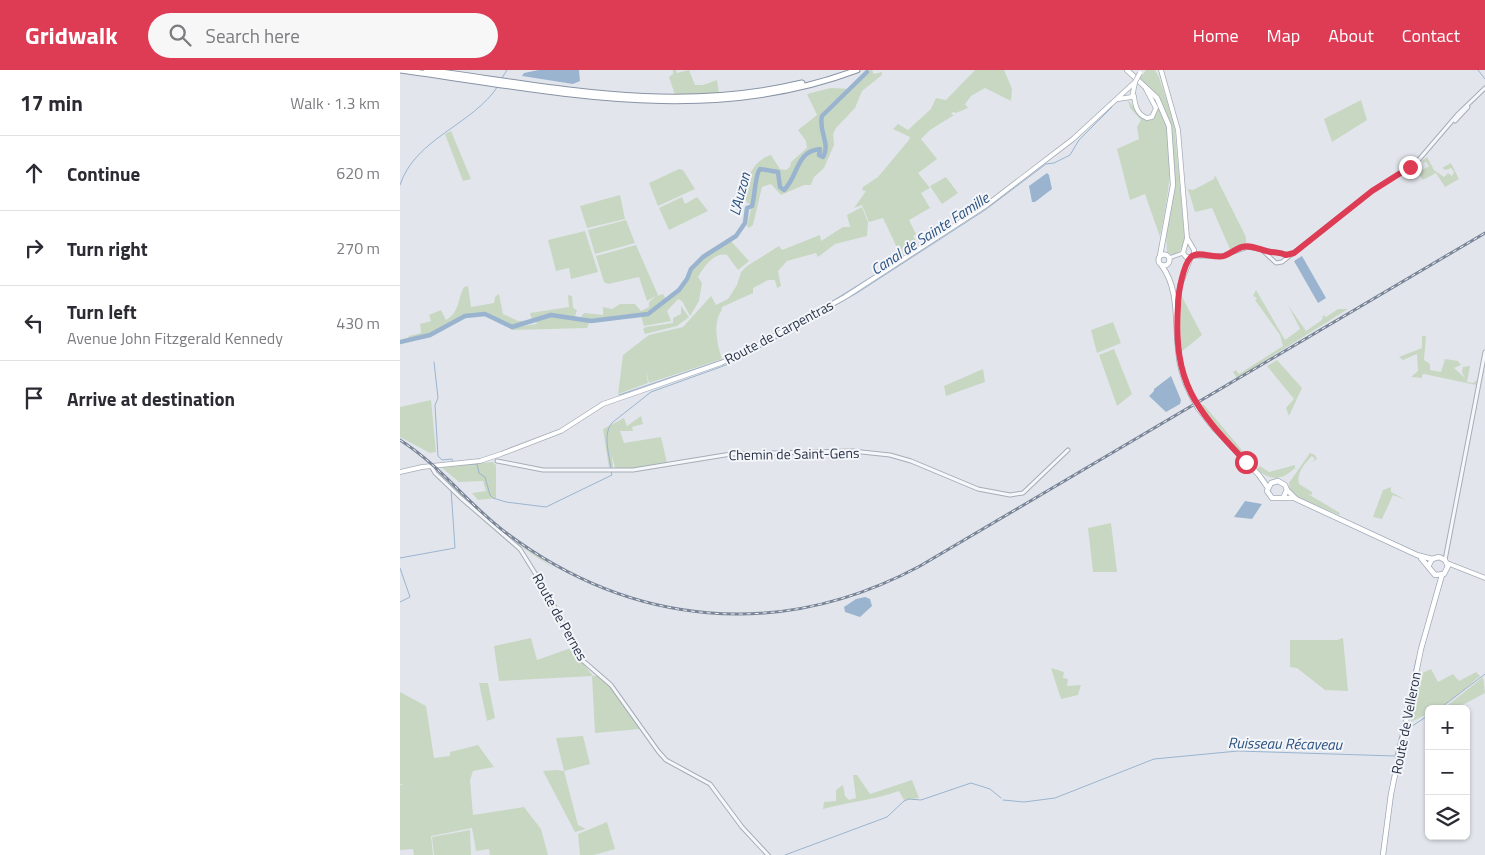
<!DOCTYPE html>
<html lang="en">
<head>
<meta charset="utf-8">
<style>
	:root { --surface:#fff; --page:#f7f7f7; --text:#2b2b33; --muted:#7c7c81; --line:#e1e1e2; --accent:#de3b55 }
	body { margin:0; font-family:"Titillium Web",sans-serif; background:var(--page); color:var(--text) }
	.controls { position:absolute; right:15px; bottom:15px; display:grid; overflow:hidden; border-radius:8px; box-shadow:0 1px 4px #0004 }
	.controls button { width:45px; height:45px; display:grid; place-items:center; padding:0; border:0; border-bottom:1px solid var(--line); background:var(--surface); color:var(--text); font:25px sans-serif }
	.stop { position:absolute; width:15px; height:15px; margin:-11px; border:4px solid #de3b55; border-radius:50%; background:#fff }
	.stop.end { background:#de3b55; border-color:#fff; box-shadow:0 1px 5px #0008 }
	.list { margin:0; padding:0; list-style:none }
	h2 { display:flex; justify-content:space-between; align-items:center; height:65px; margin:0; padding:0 20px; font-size:21px }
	h2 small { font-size:16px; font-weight:400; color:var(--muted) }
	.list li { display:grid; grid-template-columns:32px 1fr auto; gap:15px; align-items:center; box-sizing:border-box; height:75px; padding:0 20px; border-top:1px solid var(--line) }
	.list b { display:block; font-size:19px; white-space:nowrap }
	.list p { margin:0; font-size:16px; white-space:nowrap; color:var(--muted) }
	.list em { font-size:16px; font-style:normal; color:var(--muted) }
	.icon { flex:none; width:28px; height:28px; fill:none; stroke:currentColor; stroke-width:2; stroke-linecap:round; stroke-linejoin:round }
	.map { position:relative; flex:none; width:1085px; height:785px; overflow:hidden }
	header { display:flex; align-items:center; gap:30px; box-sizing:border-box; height:70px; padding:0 25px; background:var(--accent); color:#fff }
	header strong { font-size:24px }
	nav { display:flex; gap:28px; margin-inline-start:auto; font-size:18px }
	.search { width:350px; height:45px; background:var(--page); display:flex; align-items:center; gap:12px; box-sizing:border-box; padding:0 18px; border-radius:28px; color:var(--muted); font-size:19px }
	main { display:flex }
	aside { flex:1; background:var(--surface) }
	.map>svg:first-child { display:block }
	.green { fill:#c8d7c2 }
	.water { fill:#9ab4d0 }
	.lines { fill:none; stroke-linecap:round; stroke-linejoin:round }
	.stream { stroke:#9ab4d0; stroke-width:1 }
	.river { stroke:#9ab4d0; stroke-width:4.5 }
	.tertiary-casing { stroke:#a6adb7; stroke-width:5 }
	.secondary-casing { stroke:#a6adb7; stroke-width:5.5 }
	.primary-casing { stroke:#a0aab9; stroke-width:6 }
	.trunk-casing { stroke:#8893a5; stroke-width:7 }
	.tertiary { stroke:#f6f7fa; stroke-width:3 }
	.secondary { stroke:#fff; stroke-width:4 }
	.primary { stroke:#fff; stroke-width:4.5 }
	.trunk { stroke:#fff; stroke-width:5 }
	.rail-casing { stroke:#7a8598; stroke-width:3 }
	.rail { stroke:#f3f5f9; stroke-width:1; stroke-dasharray:4; stroke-linecap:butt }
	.secondary-bridge-casing { stroke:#a6adb7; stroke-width:5.5; stroke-linecap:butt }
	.primary-bridge-casing { stroke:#a0aab9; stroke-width:6; stroke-linecap:butt }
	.secondary-bridge { stroke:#fff; stroke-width:4 }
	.primary-bridge { stroke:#fff; stroke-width:4.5 }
	.route { stroke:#de3b55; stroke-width:6 }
	.labels { text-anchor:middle; stroke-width:4; stroke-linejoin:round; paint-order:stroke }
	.street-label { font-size:14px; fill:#283347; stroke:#f3f5f9 }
	.water-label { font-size:15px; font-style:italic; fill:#2d5380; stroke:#f3f5f9 }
</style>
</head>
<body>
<header>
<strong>Gridwalk</strong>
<div class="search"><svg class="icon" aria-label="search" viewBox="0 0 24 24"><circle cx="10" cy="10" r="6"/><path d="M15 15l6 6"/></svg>Search here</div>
<nav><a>Home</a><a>Map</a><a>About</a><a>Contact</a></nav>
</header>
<main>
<aside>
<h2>17 min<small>Walk · 1.3 km</small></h2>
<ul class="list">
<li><svg class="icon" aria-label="ahead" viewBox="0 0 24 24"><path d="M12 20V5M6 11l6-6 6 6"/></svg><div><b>Continue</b></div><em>620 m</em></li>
<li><svg class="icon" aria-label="right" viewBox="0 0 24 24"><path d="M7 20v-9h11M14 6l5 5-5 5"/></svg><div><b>Turn right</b></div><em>270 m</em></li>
<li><svg class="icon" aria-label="left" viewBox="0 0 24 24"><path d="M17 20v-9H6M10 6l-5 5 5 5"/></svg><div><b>Turn left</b><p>Avenue John Fitzgerald Kennedy</p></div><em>430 m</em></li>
<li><svg class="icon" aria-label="arrive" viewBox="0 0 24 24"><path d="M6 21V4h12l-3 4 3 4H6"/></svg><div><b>Arrive at destination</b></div></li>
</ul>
</aside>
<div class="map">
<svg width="1085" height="785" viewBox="0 0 1085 785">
	<rect width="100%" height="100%" fill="#e2e6ec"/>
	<g class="green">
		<path d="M273,0H276L277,3L289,0L295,15H303L317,10L319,23L275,25L269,7L273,4Z"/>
		<path d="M469,0H472L474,4L482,2V5L462,21L455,38L436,58L433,64L434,75L424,98L414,107L411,115H404L381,125L371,114L362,117L353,155L349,158L347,156L352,134L347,133L344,124L348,120C346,105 356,89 371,85L380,99L386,100L390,97L391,92L407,78L406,71L398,60L417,45L407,24L431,18L452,19Z"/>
		<path d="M575,0H604L612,19L611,31L585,18L571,26L565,34L568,38L556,43L553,42L551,44L554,45L530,60L521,69L537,89L518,103L530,118L521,123L530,138L509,150L516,164L513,166L519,175L502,188L483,148L469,152L462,135L454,138L466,121L462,120L463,117L478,107L509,70L510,67L493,59L498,54L508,60L531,39L536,28L546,30Z"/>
		<path d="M746,0H755L759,7L774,53L785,172L779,182L773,185L767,182L766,162L775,113L772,61L762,32L740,8Z"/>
		<path d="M754,29C781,62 768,129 760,167L745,124L730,130L717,79L739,69L737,57L741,50L730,38L728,30L744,49H752L757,42Z"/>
		<path d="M961,30L967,50L932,72L924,49Z"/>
		<path d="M51,61L71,109L63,111L45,64Z"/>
		<path d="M1027,87L1034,100L1044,107L1048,103L1052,106L1054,102L1051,98L1046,100L1042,98L1051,93L1059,109L1045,117L1036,103L1023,110L1016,100L1013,102L1012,100L1021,97L1023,100L1029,96L1026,92L1023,93L1022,91Z"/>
		<path d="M279,99L283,100L295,119L258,136L249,113Z"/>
		<path d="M815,105L846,167V174L830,179L812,138L795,142L788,119L793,120L814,109Z"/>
		<path d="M546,107L558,123L542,134L530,116Z"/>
		<path d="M220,125L225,149L187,158L180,136Z"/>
		<path d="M282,127L285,134L297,127L308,141L269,160L259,138Z"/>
		<path d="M462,137L468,152L467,166L435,174L418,187L416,183L387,191L378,201L381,216L377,218L375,210H368L353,218V223L322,237C322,242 319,243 318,248C314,260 318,277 322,289L249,313L246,300L248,313L218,324L223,285L249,265L283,257L311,226L316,235L328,229L337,215L341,202L347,196L379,176L382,180L420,165L421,171L443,157H450L447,145Z"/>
		<path d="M226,150L235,173L195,184L188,160Z"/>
		<path d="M185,161L198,202L171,209L169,198L156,201L148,170Z"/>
		<path d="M331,171L349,191L338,200L327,185C314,182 304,197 298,207L302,213L299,231L290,246L282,231L278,229L267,241L271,251L244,256L241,246L197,249L190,251L187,258L112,260L109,258L137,254L135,250L122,255L111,257L84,243L65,245L30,264L7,270L9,266L21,263L20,254L31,251L29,245L41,240L46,250C60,242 57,230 64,217L68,216L71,237L94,233L95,227L99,224L103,244L118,251L132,250L130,243L169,237L168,225L172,226L173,238L177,240L175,246L180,248L184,243L203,245V237L212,239L220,234H235L241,241L249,237V232L256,226L247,231L239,207L208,214L204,212L196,186L236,175L258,225L257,226L263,224L267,231L280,221L288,210L292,200L304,188Z"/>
		<path d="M856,220L885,270L900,259L888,235L906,261L922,250L923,245L926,247L938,239H948L837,308L833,302L836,300L839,304L883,276L880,265L855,230L857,228L853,226Z"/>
		<path d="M780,223L802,265L781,282Z"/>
		<path d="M281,236L289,247L277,256L245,264L243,259L246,257L273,253V248L281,244Z"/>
		<path d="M713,252L721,273L697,283L691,260Z"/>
		<path d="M1022,266H1026L1024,290L1030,294V300L1041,302L1045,289L1058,291L1061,295L1054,298L1065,308L1062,302L1063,297L1070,296L1067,312L1073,313L1077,310L1076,315L1024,304L1022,305V308L1011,307L1018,301L1017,284L1003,290L999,287L1022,278Z"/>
		<path d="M714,279L732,324L717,336L699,285Z"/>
		<path d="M877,290L902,318L889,346L886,338L894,329L867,296Z"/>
		<path d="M583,299L585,312L546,326L544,316Z"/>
		<path d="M31,330L36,382L30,383L0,367V337Z"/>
		<path d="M799,334L804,335L857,398L813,353Z"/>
		<path d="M241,346L243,354L232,357L233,361H220L224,373L261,367L267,393L233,398H215L212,385L213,397L209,398L203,359L224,348L227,356Z"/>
		<path d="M910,383L915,385L917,389L910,393L915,389L912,386C905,393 896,403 899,414L912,422V425L908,424L940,443L939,445L898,427L890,421L889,413Z"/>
		<path d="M93,392L96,395V428L78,430L72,423L86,421L83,411L59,412L41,397Z"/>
		<path d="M895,395V398C881,411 871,411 857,399L860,396L869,402Z"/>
		<path d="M36,398L96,455L155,499C111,472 79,442 41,407Z"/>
		<path d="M991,417V422L1006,430L993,425L982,449L973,447L983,420Z"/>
		<path d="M711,453L717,502H693L688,458Z"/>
		<path d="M131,568L137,590L171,578L193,606H198L211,617L240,659L195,663L192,606L99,611L94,576Z"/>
		<path d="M943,568L948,621L925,620L897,598L890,597V570H937Z"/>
		<path d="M651,598L664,602L663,608L668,609L667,616L681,615L678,625L661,629Z"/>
		<path d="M1031,599L1038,612L1053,604L1059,611L1076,602L1080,606C1066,617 1047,639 1029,639V643L1011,652L1020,604Z"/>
		<path d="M1083,607L1085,623L1055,639H1043Z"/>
		<path d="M79,613H88L95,648L87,651Z"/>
		<path d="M0,622L26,636L34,688L50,686V682L78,675L94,697L73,701L70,710L73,745L124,737L141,759L148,785H90L89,779L76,781L72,758L31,766L33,785H14L13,779L0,780V715L4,714H0Z"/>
		<path d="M183,666L190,694L164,701L156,668Z"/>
		<path d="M156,700L164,701L178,755L186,759L175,762L143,701Z"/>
		<path d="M453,705H457L470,724L512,710L519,728L504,730L499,721C474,730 449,732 423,739L424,732L436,731V720L443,715L445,726L449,730L456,728Z"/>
		<path d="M207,752L215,779L194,785H180L178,764Z"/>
		<path d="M70,760L71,785H34L32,767Z"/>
	</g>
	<g class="water">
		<path d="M139,0H179L180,11L173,14L122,6L124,3Z"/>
		<path d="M647,103L649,105L652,119L635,132H632L629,116Z"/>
		<path d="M902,186L926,228L918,233L894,191Z"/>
		<path d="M771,306L781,330L780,334L766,342L749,326L754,321V319Z"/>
		<path d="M845,431L862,434L852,449L834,447Z"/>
		<path d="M465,527L470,529L472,536L460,547L445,542L444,537L456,529Z"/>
	</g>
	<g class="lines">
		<g class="stream">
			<path d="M1078,0L1085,9"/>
			<path d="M102,8L107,0"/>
			<path d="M0,115C15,68 73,55 98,16"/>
			<path d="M431,232L481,201"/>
			<path d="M385,258L401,249"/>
			<path d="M342,288L457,223L585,140L646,94L654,93L670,85L679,70L712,37"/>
			<path d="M34,292L38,328L35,335L38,386L42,390L52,389L53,391"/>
			<path d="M219,325L322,290"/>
			<path d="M55,395L77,394L79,403L85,407L90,425L93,428L106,432L146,437L212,405L211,402"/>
			<path d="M211,398C209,384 202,362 213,352L251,322L340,290"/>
			<path d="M0,488L55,478L51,419"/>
			<path d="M0,498L10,527L0,532"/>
			<path d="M1012,610L1016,590"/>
			<path d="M1012,635L1016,616"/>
			<path d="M1039,639L1085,604"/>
			<path d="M1006,660L1029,645"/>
			<path d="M603,730L624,732L655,728L754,689L838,681L995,686L1001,662"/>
			<path d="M385,785L487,747L504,731L509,729L521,730L571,713L590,719L601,728"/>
		</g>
		<path class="river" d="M0,272L30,265L65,246L85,244L112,257L151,245L191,251L248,244L279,220L287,209L291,199L303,187L336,166L345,153L347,138L352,136C355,126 355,104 360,99L378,102L380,117L384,120C398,107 396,81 420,79L419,85L423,87C431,74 418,61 422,46L467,2"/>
		<g class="tertiary-casing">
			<g id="tertiary">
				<path d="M1055,51L1068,37"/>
				<path d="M1016,93L1058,44L1085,18"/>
				<path d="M861,179L876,193L882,192L972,121L1017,93"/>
				<path d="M793,186H822L848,177L890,185"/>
				<path d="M769,188L783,183"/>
				<path d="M97,391L143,400H233L331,384L452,381L490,385L511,391L578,419L610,425L623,423L668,380"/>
				<path d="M31,396L35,403L61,428L120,479L148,524L181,589L211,615L258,681L266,690L310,714L342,757L368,785"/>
				<path d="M1045,490L1085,282"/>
			</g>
		</g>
		<g class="secondary-casing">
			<g id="secondary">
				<path d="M761,0L778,60L787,168L783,183L786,187H790L794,185V180L787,168"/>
				<path d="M734,26C735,35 737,45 747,48L752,47L756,38L746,19"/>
				<path d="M718,29L732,27L735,13"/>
				<path d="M777,241L780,215L791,187"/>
				<path d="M0,402L22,397L80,391L101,384L161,361L203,334L321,293L347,281L445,227L588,134L673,69L735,12"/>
				<path d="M1047,493L1085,508"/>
			</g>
		</g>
		<g class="primary-casing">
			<g id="primary">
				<path d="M727,0L757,28L769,56L773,115L760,186"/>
				<circle cx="764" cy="190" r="5.5"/>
				<path d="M762,196C779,219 775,251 778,279C779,294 783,309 790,323"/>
				<path d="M798,338L813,357L859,405L868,418"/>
				<path d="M887,420L896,429L1017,485L1032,489"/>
				<path d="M883,428L887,420L885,415L878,411L871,413L867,421L872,428H894"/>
				<path d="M1021,488L1035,505L1044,504L1048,496L1045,490L1039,487L1032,489L1029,495"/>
				<path d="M983,785L991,724L1021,579L1042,505"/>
			</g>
		</g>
		<g class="trunk-casing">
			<g id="trunk">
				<path d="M0,0C154,21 306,57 457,0"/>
				<path d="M26,0C155,17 272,44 402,13"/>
			</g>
		</g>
		<use href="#tertiary" class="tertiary"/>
		<use href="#secondary" class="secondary"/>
		<use href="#primary" class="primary"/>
		<use href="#trunk" class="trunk"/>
		<g class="rail-casing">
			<path id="rail" d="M0,370C42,397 67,433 105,462C231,557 380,571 520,496L1085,163"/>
		</g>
		<use href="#rail" class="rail"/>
		<g class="secondary-bridge-casing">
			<path id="secondary-bridge" d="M735,12L740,3"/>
		</g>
		<g class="primary-bridge-casing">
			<path id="primary-bridge" d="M790,323L798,338"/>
		</g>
		<use href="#secondary-bridge" class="secondary-bridge"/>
		<use href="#primary-bridge" class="primary-bridge"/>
	</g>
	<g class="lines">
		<path class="route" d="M846,392C795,338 773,314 778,235C778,224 783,195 791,187C798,180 815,189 824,186C830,184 835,179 842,177C853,174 861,181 871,182C878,183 880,182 886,185L894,183L972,121L1010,97"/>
	</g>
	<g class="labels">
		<g class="street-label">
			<text transform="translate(379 262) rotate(-28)" y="5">Route de Carpentras</text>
			<text transform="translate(394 384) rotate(-1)" y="5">Chemin de Saint-Gens</text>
			<text transform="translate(160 547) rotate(61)" y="5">Route de Pernes</text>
			<text transform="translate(1006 653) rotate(-79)" y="5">Route de Velleron</text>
		</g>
		<g class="water-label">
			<text transform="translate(340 124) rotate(-75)" y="5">L'Auzon</text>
			<text transform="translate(530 164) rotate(-33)" y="5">Canal de Sainte Famille</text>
			<text transform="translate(885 674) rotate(1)" y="5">Ruisseau Récaveau</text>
		</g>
	</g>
</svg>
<div class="controls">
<button>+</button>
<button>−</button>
<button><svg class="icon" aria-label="layers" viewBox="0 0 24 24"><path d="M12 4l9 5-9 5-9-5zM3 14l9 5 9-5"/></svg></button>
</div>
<div class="stop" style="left:846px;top:392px"></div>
<div class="stop end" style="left:1010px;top:97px"></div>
</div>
</main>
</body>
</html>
